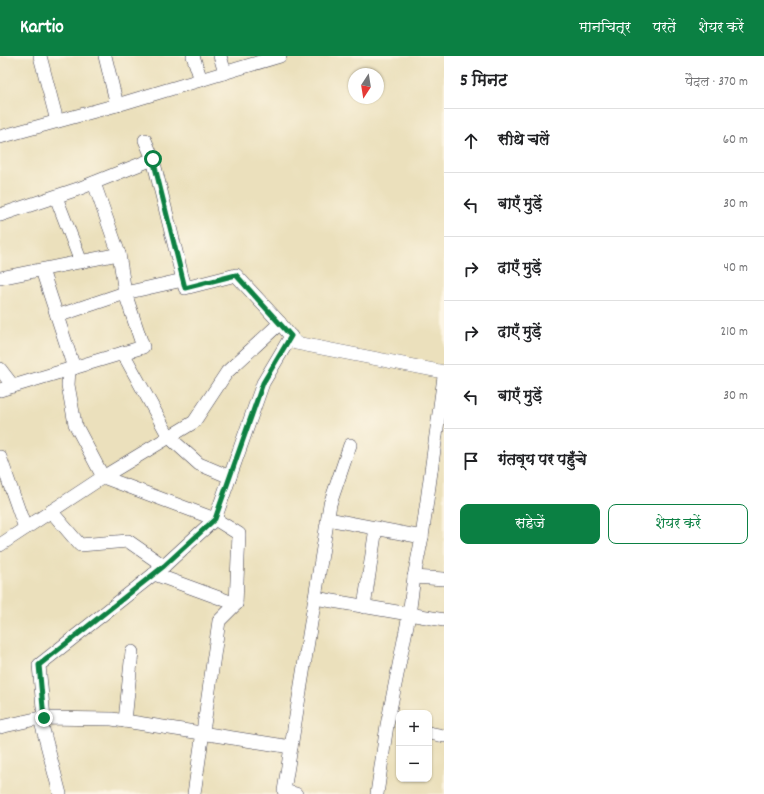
<!DOCTYPE html>
<html lang="hi">
<head>
<meta charset="utf-8">
<style>
	:root { --surface:#fff; --page:#f2f2f2; --text:#202124; --muted:#757577; --line:#e0e0e0; --accent:#0b8043 }
	body { margin:0; font-family:Dekko,"Playpen Sans Deva",sans-serif; background:var(--page); color:var(--text) }
	.controls { position:absolute; right:12px; bottom:12px; display:grid; overflow:hidden; border-radius:8px; box-shadow:0 1px 3px #0004 }
	.controls button { width:36px; height:36px; display:grid; place-items:center; padding:0; border:0; border-bottom:1px solid var(--line); background:var(--surface); color:var(--text); font:20px sans-serif }
	.compass { position:absolute; left:348px; top:12px; width:36px; height:36px; border-radius:50%; background:var(--surface); box-shadow:0 1px 3px #0004; rotate:192deg }
	.stop { position:absolute; width:12px; height:12px; margin:-9px; border:3px solid #0b8043; border-radius:50%; background:#fff }
	.stop.end { background:#0b8043; border-color:#fff; box-shadow:0 1px 4px #0008 }
	.list { margin:0; padding:0; list-style:none }
	h2 { display:flex; justify-content:space-between; align-items:center; height:52px; margin:0; padding:0 16px; font-size:17px }
	h2 small { font-size:13px; font-weight:400; color:var(--muted) }
	.list li { display:grid; grid-template-columns:26px 1fr auto; gap:12px; align-items:center; box-sizing:border-box; height:64px; padding:0 16px; border-top:1px solid var(--line) }
	.list b { display:block; font-size:15px; white-space:nowrap }
	.list em { font-size:13px; font-style:normal; color:var(--muted) }
	.actions { display:flex; gap:8px; padding:12px 16px }
	.actions a { flex:1; padding:9px 0; border:1px solid var(--accent); border-radius:8px; text-align:center; font-size:14px; color:var(--accent) }
	.actions .main { background:var(--accent); color:#fff }
	.icon { flex:none; width:22px; height:22px; fill:none; stroke:currentColor; stroke-width:2; stroke-linecap:round; stroke-linejoin:round }
	.map { position:relative; flex:none; width:444px; height:738px; overflow:hidden }
	header { display:flex; align-items:center; gap:24px; box-sizing:border-box; height:56px; padding:0 20px; background:var(--accent); color:#fff }
	header strong { font-size:19px }
	nav { display:flex; gap:22px; margin-inline-start:auto; font-size:14px }
	main { display:flex }
	aside { flex:1; background:var(--surface) }
	.map>svg:first-child { display:block }
	.lines { fill:none; stroke-linecap:round; stroke-linejoin:round }
	.minor-casing { stroke:#403e4e; stroke-width:14 }
	.minor { stroke:#fff; stroke-width:13 }
	.route { stroke:#0b8043; stroke-width:5 }
</style>
</head>
<body>
<header>
<strong>Kartio</strong>
<nav><a>मानचित्र</a><a>परतें</a><a>शेयर करें</a></nav>
</header>
<main>
<div class="map">
<svg width="444" height="738" viewBox="0 0 444 738">
	<rect width="100%" height="100%" fill="#fcf5e5"/>
	<filter id="ink" filterUnits="userSpaceOnUse"><feTurbulence type="fractalNoise" baseFrequency=".025" numOctaves="2"/><feDisplacementMap in="SourceGraphic" scale="8" xChannelSelector="R" yChannelSelector="G"/><feConvolveMatrix kernelMatrix="1 2 1 2 8 2 1 2 1" color-interpolation-filters="sRGB"/></filter>
	<filter id="wash" filterUnits="userSpaceOnUse"><feTurbulence type="fractalNoise" baseFrequency=".012" numOctaves="4" result="noise"/><feDisplacementMap in="SourceGraphic" scale="16" xChannelSelector="R" yChannelSelector="G"/><feGaussianBlur stdDeviation="0.9" result="paint"/><feColorMatrix in="noise" values="0 0 0 0 0 0 0 0 0 0 0 0 0 0 0 0 0 1.4 0 .05"/><feComposite in="paint" operator="in"/></filter>
	<g filter="url(#wash)">
		<rect width="100%" height="100%" fill="#ebe0bc"/>
	</g>
	<g filter="url(#ink)">
		<g class="lines">
			<g class="minor-casing">
				<g id="minor">
					<path d="M40,0L57,65"/>
					<path d="M105,0L117,49"/>
					<path d="M193,0L201,24"/>
					<path d="M220,0L225,17"/>
					<path d="M0,81L117,49L280,0"/>
					<path d="M145,84L153,103L185,232L236,219L280,267L296,287L444,316"/>
					<path d="M56,141L81,206"/>
					<path d="M0,159L78,133L153,103"/>
					<path d="M42,214L74,312"/>
					<path d="M0,222L119,198"/>
					<path d="M57,260L125,237L183,224"/>
					<path d="M123,297L169,381L199,408L230,421"/>
					<path d="M0,313L13,330"/>
					<path d="M69,313L68,329L75,368L103,421L194,366L227,316L280,267"/>
					<path d="M0,334L143,291L125,237L119,198L94,127"/>
					<path d="M0,401L25,472"/>
					<path d="M51,455L80,489L128,485L164,510"/>
					<path d="M328,463L422,481"/>
					<path d="M0,489L103,421L215,463L239,478L236,548L219,565L194,738"/>
					<path d="M154,518L236,548"/>
					<path d="M414,521L444,523"/>
					<path d="M315,542L444,564"/>
					<path d="M364,551L376,472"/>
					<path d="M40,662L60,738"/>
					<path d="M44,662L39,609L164,510L215,463L263,327L291,280"/>
					<path d="M125,665L132,596"/>
					<path d="M0,671L40,662L112,663L291,691"/>
					<path d="M429,677L444,680"/>
					<path d="M296,738L284,735L330,448L350,389"/>
					<path d="M377,738L387,669L409,559L414,521L422,481L444,321"/>
				</g>
			</g>
			<use href="#minor" class="minor"/>
		</g>
	</g>
	<g class="lines" filter="url(#ink)">
		<path class="route" d="M44,662L39,609L164,510L215,463L263,327L291,280L236,219L185,232L153,103"/>
	</g>
</svg>
<div class="controls">
<button>+</button>
<button>−</button>
</div>
<svg class="compass" viewBox="-18 -18 36 36"><path d="M0-13l5 13h-10z" fill="#e53935"/><path d="M0 13l5-13h-10z" fill="#757577"/></svg>
<div class="stop" style="left:153px;top:103px"></div>
<div class="stop end" style="left:44px;top:662px"></div>
</div>
<aside>
<h2>5 मिनट<small>पैदल · 370 m</small></h2>
<ul class="list">
<li><svg class="icon" aria-label="ahead" viewBox="0 0 24 24"><path d="M12 20V5M6 11l6-6 6 6"/></svg><div><b>सीधे चलें</b></div><em>60 m</em></li>
<li><svg class="icon" aria-label="left" viewBox="0 0 24 24"><path d="M17 20v-9H6M10 6l-5 5 5 5"/></svg><div><b>बाएँ मुड़ें</b></div><em>30 m</em></li>
<li><svg class="icon" aria-label="right" viewBox="0 0 24 24"><path d="M7 20v-9h11M14 6l5 5-5 5"/></svg><div><b>दाएँ मुड़ें</b></div><em>40 m</em></li>
<li><svg class="icon" aria-label="right" viewBox="0 0 24 24"><path d="M7 20v-9h11M14 6l5 5-5 5"/></svg><div><b>दाएँ मुड़ें</b></div><em>210 m</em></li>
<li><svg class="icon" aria-label="left" viewBox="0 0 24 24"><path d="M17 20v-9H6M10 6l-5 5 5 5"/></svg><div><b>बाएँ मुड़ें</b></div><em>30 m</em></li>
<li><svg class="icon" aria-label="arrive" viewBox="0 0 24 24"><path d="M6 21V4h12l-3 4 3 4H6"/></svg><div><b>गंतव्य पर पहुँचे</b></div></li>
</ul>
<div class="actions"><a class="main">सहेजें</a><a>शेयर करें</a></div>
</aside>
</main>
</body>
</html>
